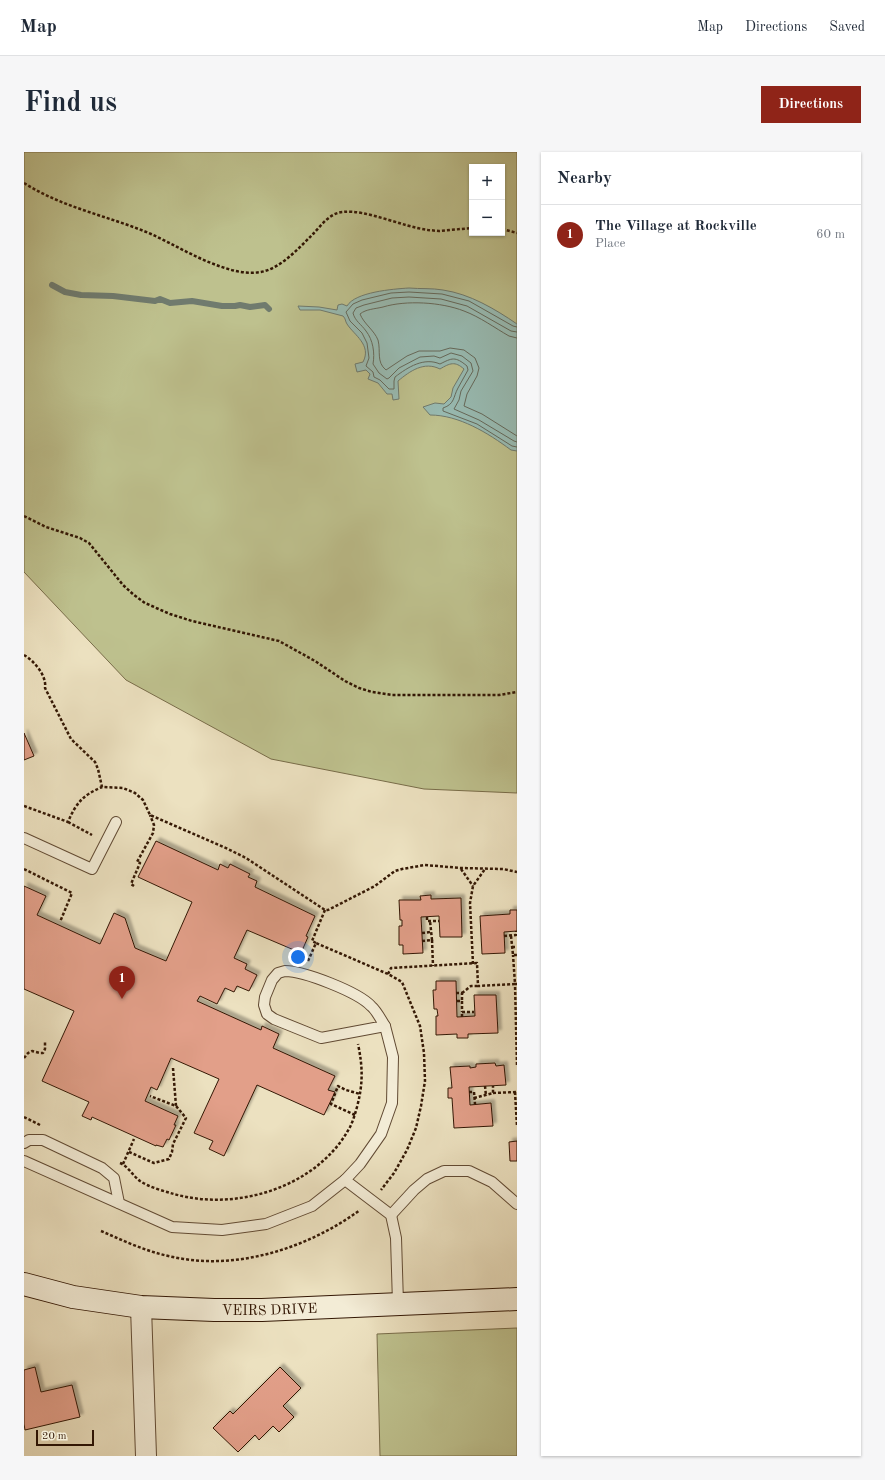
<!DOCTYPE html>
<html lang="en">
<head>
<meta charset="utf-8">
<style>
	:root { --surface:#fff; --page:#f6f6f7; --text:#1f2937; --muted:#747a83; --line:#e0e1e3; --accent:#8f2418 }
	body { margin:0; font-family:"Old Standard TT",serif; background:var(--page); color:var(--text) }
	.controls { position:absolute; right:12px; top:12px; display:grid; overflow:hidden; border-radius:0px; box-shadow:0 1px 3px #0004 }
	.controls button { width:36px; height:36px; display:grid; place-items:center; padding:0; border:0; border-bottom:1px solid var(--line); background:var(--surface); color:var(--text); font:20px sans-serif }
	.scale { position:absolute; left:12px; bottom:10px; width:58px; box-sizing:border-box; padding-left:4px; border:2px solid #331704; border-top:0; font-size:11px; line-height:14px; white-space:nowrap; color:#331704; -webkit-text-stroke:3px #f3ecd6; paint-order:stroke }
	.you { position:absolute; left:274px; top:805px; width:14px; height:14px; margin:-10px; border:3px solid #fff; border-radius:50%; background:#1a73e8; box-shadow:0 0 0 6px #1a73e833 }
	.badge { display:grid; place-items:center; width:26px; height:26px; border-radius:50%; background:var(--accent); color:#fff; font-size:13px; font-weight:700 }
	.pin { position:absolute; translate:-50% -33px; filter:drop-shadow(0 1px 2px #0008) }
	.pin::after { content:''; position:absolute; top:21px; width:14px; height:12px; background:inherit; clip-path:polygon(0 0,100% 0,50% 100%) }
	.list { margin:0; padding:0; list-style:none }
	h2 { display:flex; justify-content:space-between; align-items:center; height:52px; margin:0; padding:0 16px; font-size:17px }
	h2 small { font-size:13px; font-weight:400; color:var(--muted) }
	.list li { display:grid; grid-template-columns:26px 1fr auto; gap:12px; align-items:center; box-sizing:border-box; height:60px; padding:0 16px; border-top:1px solid var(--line) }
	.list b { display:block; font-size:15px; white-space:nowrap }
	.list p { margin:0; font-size:13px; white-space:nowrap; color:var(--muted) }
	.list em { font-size:13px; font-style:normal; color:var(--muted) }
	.map { position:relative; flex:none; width:493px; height:1304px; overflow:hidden; border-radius:0px }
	header { display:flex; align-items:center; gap:24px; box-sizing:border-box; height:56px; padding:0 20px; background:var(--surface); border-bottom:1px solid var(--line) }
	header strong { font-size:19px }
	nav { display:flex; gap:22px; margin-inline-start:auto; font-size:14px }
	.intro { display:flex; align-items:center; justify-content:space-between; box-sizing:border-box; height:96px; padding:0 24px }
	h1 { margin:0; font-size:28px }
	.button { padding:10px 18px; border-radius:0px; background:var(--accent); color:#fff; font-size:14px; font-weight:700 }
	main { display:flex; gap:24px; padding:0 24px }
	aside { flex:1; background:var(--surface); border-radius:0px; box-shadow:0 1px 3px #0004 }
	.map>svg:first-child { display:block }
	.green { fill:#bec18e; stroke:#786c49; fill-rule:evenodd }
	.water { fill:#99bdb5; stroke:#707b6e }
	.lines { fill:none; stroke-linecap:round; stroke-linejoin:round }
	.shore { stroke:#666a5c; stroke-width:1 }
	.stream { stroke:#707b6e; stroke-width:6 }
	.building { fill:#e29f89; stroke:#331704; filter:url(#shadow) }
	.lane-casing { stroke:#614a33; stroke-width:12 }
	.street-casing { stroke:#614a33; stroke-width:22 }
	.secondary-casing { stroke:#331704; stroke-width:24 }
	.path { stroke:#331704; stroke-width:2.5; stroke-dasharray:3 2; stroke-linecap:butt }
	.lane { stroke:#f3ecd6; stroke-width:10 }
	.street { stroke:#f3ecd6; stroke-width:20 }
	.secondary { stroke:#f3ecd6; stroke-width:22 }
	.labels { text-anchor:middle; stroke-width:4; stroke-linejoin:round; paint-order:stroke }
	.street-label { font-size:14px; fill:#331704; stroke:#f3ecd6 }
</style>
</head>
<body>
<header>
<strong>Map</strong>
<nav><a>Map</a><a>Directions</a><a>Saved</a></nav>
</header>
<div class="intro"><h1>Find us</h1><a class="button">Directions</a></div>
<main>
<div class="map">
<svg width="493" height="1304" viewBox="0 0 493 1304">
	<defs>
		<filter id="shadow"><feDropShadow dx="3.5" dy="-3.5" stdDeviation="1" flood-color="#0004"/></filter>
	</defs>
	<rect width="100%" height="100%" fill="#ece1c0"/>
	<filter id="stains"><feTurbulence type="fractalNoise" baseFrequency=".005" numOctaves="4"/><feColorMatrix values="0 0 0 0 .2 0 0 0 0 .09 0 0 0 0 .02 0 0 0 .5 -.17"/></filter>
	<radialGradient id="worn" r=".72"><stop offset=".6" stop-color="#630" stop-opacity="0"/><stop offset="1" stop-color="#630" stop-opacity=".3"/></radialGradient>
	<g class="green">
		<path d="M0,0H493V641L400,637L247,607L102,528L0,420ZM448,15H478V81H448Z"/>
		<path d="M493,1176V1304H356L353,1182Z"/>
	</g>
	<path class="water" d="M385,136C396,137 408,136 419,138C446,142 471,157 493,172V299L487,298C464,281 435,263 406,263L399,255L411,251L420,252L427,245L429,236L440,217C431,209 426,211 416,217C400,209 386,219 374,229L375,247L369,248L368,242H363L354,231L344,227L346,222L342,218L333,220L331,212L339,210C348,193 330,183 323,172C321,169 322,167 319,164L296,158H276L274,154L295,155L313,158L314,153L318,152L323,154C331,140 369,137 385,136Z"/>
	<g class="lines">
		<g class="shore">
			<path d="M493,175L489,174L445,149L418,142L385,140L367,141L338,148L329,152L322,160L326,169L338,181L343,191L345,206L342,214L349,220L350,225L356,228L365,237H370V229L371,225C384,215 400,205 416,212C428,206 431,204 443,214L444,218C441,224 437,230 434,236C429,245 431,252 419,256V259L453,272L488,294L493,295"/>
			<path d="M493,180L487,179L443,154L417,147L385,145L368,146L340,153L332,156L329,161C331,169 337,172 342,179C349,188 351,201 349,212L355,221L363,227L365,226L375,216L396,205L410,204L416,206L427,201L438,204L447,211L449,219L437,239L435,248L430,257L455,268L490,289L493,290"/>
			<path d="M493,186L485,184C471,176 456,165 440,159C417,150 382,148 359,155C351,157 342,157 336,162C340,172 350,178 354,188C357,199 352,210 362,218L383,204L395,199H416L426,196L440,198L451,206L455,216L453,224L443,242L440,254L458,262L493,284"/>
		</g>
		<path class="stream" d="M28,133L41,140L57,143L89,144L131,149L136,147L146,151L168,149L198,154H211L216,153L226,155L241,153L245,157"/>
	</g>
	<g class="building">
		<path d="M0,581L10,604L0,608Z"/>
		<path d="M132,689L194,718L196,712L204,716L206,712L226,722L224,725L233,729L231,735L291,764L282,784L284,785L277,801L223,778L210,806L223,812L221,817L233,823L225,839L213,834L210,840L201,836L193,852L176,844L173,849L237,878L238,874L255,882L249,896L311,924L304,938L311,940L300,963L233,933L200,1004L185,997L189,989L170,981L195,927L147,906L133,938L127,935L121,949L154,964L150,973H152L145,988L143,987L139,995L132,993V994L68,965L67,968L58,964L65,950L18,929L50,859L0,837V734L22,744L13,763L76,792L90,761L101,766L111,796L142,809L168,750L114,725Z"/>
		<path d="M407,743V747L437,746L438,785H416L415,764L397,765L399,801L379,802V793H375V774H378V768H376L375,748H397L396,744Z"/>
		<path d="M486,758H493V779L480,780L481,801L458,802L456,764L486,762Z"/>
		<path d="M412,829H432L433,865L451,864L450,843H472L474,881L444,882V886H433V882L412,883V864H414L413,857H410L409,838H412Z"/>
		<path d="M471,911L472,914L480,913L482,933L445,935L446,953L467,951L469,974L430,976L428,946H424V936H428L426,915L446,914V916L452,915V912Z"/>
		<path d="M493,989V1009H486L485,990Z"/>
		<path d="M11,1215L17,1240L48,1233L56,1265L1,1278L0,1272V1218Z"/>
		<path d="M256,1215L277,1236L259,1254L270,1265L255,1280L249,1274L235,1288L231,1283L214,1300L189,1276L206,1259L209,1262Z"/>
	</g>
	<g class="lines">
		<g class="lane-casing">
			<g id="lane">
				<path d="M0,686L68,717L92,670"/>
				<path d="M261,819C280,819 334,840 347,854C353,859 357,868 361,874L297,886L250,867L243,862L240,853L241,845L248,828L254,821Z"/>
				<path d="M0,991L5,988H19L78,1016L90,1026L95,1051"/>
				<path d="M0,1009L148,1075L198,1078L242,1072L288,1054L321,1028L336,1012L357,982L368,951L369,905L361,874"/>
				<path d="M321,1028L367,1063L372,1086L374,1151"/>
				<path d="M367,1063L390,1038L403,1027L420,1019H445L468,1030L493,1052"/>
			</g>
		</g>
		<g class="street-casing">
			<path id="street" d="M117,1155L122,1304"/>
		</g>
		<g class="secondary-casing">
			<g id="secondary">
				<path id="s1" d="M0,1132L49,1145L117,1155L190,1158H238L493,1147"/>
			</g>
		</g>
		<g class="path">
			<path d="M0,31C39,56 85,64 127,82C151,93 175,108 201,116C213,120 225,122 237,120C257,116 274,97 288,83C297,74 305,61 319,60C341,57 380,75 404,78L415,79L448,76"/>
			<path d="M478,77L493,81"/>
			<path d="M0,364L22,375L56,386L65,391L99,433L110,443L121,451L146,462L168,469L255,489L291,509L321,529L335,536L348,540L368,543H475L493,540"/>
			<path d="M0,503C9,508 23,523 21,536L47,587L71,610L74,617L78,635L99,636L111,641L119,648L126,663L204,697L222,706L301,758H304L351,734L371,719L378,717L401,713L437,716L479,717L493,720"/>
			<path d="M0,654L44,670C52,651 59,643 78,635"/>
			<path d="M44,670L68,683"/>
			<path d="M0,717L48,741L36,770"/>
			<path d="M437,717L449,734"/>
			<path d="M110,734L107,732L116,711L113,710L129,681L130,673L126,663"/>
			<path d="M403,765V769H415"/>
			<path d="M398,781L407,780"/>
			<path d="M480,784L492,783V779"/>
			<path d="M487,784L489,803H493"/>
			<path d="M408,788L409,814"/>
			<path d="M398,789L408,788L406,769"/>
			<path d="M292,791L288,789L301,758"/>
			<path d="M488,795H493"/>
			<path d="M284,809L292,791L364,822L378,830L396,874L400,901L401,929L397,954L392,976L383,998L370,1021L357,1038"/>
			<path d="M449,812L446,751L449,734L461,717"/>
			<path d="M364,822L367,816L453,811L454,834L491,832L489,803"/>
			<path d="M493,832H491L493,914"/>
			<path d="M432,841H438V849"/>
			<path d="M438,841L447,834H454"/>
			<path d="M433,849H438V860"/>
			<path d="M438,865V860H450"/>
			<path d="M0,906L4,901L8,899L16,901H19L21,897V890"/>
			<path d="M149,916L152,954"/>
			<path d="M461,934L462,944"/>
			<path d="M445,940H450L451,952"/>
			<path d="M491,940L493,974"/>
			<path d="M469,941L493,940"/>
			<path d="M450,946L469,941V934"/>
			<path d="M331,963L307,952L314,934L322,938L336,942"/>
			<path d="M0,965L16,973"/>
			<path d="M105,1000L130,1011L145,1007L148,1000L149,992L162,966L152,954L126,944"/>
			<path d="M96,1011C104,1014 109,1024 116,1029C125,1035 139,1039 150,1042C213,1060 294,1035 326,975C329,969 331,962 333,955C339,932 339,916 334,892"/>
			<path d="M99,1012L110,987"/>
			<path d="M77,1079C100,1089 123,1100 149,1105C213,1119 284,1096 336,1058"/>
		</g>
		<use href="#lane" class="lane"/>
		<use href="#street" class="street"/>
		<use href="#secondary" class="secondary"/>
	</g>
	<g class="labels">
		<g class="street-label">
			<text dy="5" stroke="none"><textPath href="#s1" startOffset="248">VEIRS DRIVE</textPath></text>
		</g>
	</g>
	<rect width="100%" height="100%" filter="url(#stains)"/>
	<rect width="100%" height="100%" fill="url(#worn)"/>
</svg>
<div class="controls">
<button>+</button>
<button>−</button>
</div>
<div class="scale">20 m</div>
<div class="you"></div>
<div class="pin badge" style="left:98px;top:847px">1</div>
</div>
<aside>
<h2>Nearby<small></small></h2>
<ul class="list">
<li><span class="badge">1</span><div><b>The Village at Rockville</b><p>Place</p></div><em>60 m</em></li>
</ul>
</aside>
</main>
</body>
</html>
